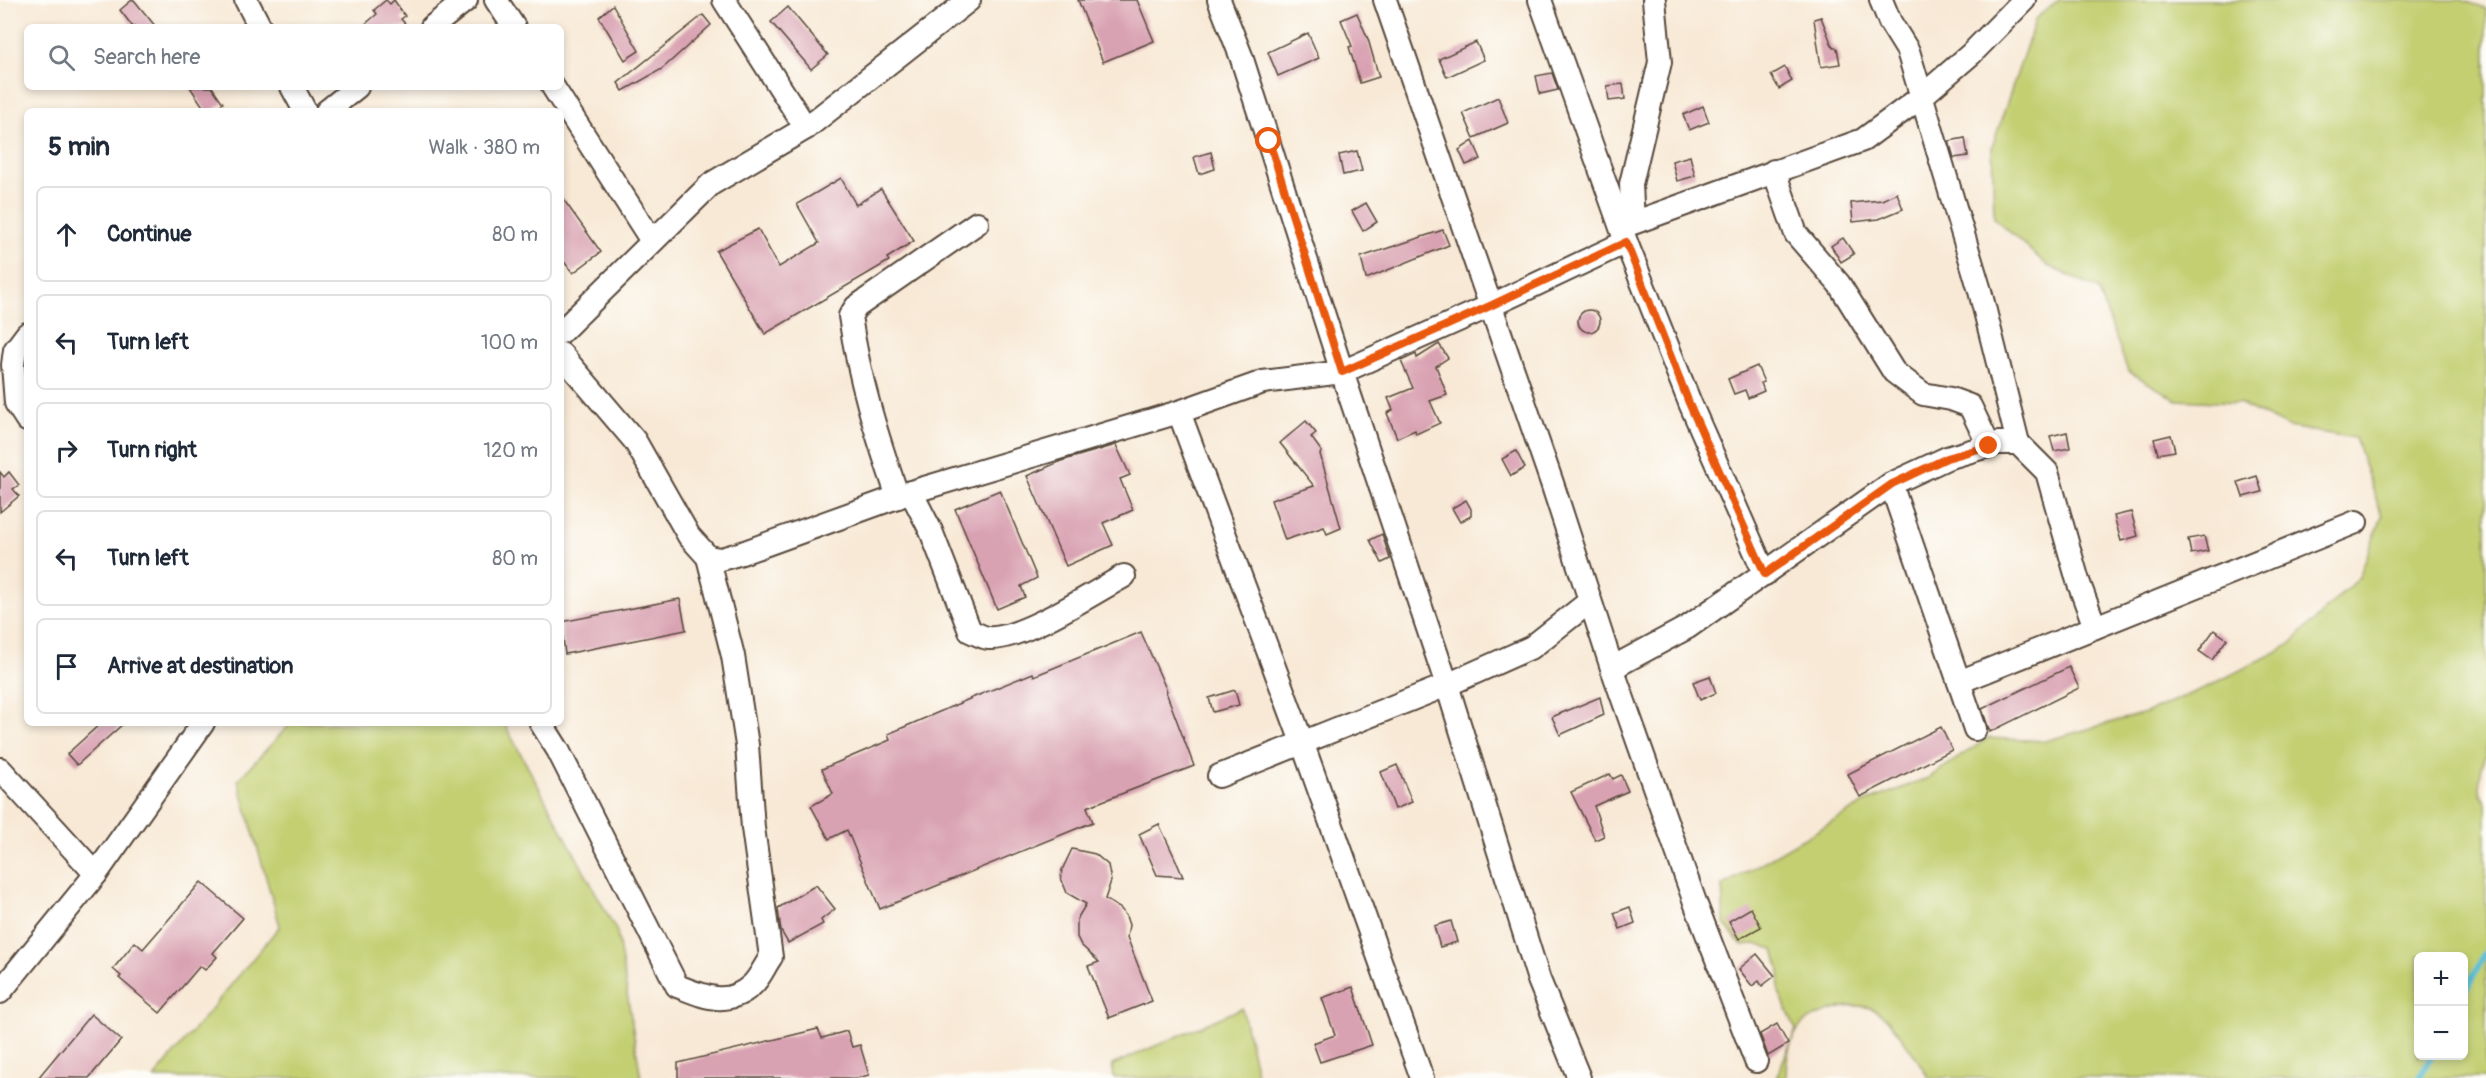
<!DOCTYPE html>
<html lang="en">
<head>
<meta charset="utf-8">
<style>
	:root { --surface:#fff; --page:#f6f6f7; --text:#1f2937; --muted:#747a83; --line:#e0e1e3 }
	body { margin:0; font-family:Pangolin,sans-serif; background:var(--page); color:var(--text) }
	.controls { position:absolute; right:18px; bottom:18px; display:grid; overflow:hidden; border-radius:9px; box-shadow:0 3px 9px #0003 }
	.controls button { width:54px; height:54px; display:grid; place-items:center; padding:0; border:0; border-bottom:2px solid var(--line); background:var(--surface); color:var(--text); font:30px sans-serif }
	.stop { position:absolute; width:18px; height:18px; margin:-14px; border:4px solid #ea580c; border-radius:50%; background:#fff }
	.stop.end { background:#ea580c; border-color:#fff; box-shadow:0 2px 6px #0008 }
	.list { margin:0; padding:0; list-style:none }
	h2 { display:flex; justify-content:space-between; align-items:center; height:78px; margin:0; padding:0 24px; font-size:26px }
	h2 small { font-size:20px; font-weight:400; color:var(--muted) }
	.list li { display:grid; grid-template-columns:39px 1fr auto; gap:18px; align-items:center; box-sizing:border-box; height:96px; margin:0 12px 12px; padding:0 12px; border:2px solid var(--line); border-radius:9px }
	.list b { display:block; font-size:22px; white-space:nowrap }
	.list em { font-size:20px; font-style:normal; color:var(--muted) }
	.icon { flex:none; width:33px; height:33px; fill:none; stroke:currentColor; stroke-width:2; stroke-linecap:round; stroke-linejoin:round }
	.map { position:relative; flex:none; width:2486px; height:1078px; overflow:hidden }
	.search { position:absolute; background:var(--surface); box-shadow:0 3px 9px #0003; left:24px; top:24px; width:540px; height:66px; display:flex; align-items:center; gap:15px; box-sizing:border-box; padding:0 21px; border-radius:9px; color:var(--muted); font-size:22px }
	.panel { position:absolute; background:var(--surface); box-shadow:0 3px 9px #0003; left:24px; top:108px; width:540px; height:618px; border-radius:9px }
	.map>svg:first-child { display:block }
	.green { fill:#c3cf71; stroke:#7f7c48; stroke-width:1.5; fill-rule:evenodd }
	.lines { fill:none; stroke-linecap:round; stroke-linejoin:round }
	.stream { stroke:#5ac0d7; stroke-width:6 }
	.building { fill:#d9a2b2 }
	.minor-casing { stroke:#57473a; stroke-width:26 }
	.minor { stroke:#fff; stroke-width:22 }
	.route { stroke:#ea580c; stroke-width:8 }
</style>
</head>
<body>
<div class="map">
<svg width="2486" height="1078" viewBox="0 0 2486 1078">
	<rect width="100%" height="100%" fill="#fdfcf7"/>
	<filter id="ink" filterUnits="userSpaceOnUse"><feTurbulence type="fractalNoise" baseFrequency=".0167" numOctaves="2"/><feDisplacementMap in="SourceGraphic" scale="12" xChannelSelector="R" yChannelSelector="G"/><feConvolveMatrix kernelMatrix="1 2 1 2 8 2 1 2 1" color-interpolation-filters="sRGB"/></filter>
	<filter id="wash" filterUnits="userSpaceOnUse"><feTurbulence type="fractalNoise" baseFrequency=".008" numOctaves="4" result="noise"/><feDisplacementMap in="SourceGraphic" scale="24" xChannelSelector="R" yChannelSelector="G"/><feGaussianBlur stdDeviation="1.35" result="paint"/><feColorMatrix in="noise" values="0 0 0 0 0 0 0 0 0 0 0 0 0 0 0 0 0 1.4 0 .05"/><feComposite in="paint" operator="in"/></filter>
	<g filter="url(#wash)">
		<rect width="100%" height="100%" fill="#f8e9d6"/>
		<g class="green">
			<path d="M2059,0H2461L2486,8V753C2481,768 2475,790 2486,803V1078H1929C1919,1062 1891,1017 1875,1010C1862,1004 1848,1005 1834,1010C1826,1013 1816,1015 1808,1020C1790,1032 1786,1058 1786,1078H1776L1796,1030L1779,992L1780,971L1774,949L1755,944L1742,945L1724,924L1722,886L1868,801L1928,778L1988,738L2045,741L2145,713L2211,685L2288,646L2359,577L2382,516L2355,438L2288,427L2239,403L2177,400L2128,371L2098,289L2048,266L1994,218L1992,147L2036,18ZM2418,956H2464V1056H2418Z"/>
			<path d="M291,723H504L617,932L641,1078H154L280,926L238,780Z"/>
			<path d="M1242,1008L1258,1078H1114L1112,1065Z"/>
		</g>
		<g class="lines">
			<g class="stream">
				<path d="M2464,994L2486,951"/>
				<path d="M2419,1078L2431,1056"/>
			</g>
		</g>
		<g id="blocks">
			<g class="building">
				<path d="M132,0H134L156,27H133L120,10Z"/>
				<path d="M386,0L390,4L394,0L405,16L401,19L408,27H362L377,14L374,10Z"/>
				<path d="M1078,0H1137L1154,41L1103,62Z"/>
				<path d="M613,5L639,51L625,60L599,17Z"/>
				<path d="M788,7L828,55L811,69L771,22Z"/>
				<path d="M1357,13L1368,39L1379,77L1360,83L1349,47L1352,46L1341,20Z"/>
				<path d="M703,15L711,25L662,69L623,91L618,83Z"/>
				<path d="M1821,17L1833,48H1837L1840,64L1821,67L1814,19Z"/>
				<path d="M1308,33L1319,58L1278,76L1268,52Z"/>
				<path d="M1476,42L1484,60L1447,77L1439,59Z"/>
				<path d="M1785,67L1792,81L1779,89L1771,75Z"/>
				<path d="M1552,73L1558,90L1540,94L1536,76Z"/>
				<path d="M1623,84L1625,99L1609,101L1607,86Z"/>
				<path d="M190,87H212L223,103L212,111H206Z"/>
				<path d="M1498,97L1508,123L1474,138L1463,113Z"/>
				<path d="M1703,106L1709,122L1689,130L1683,115Z"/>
				<path d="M1965,138L1968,156L1954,158L1949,141Z"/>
				<path d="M1473,141L1481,159L1466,165L1459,150Z"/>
				<path d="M1357,151L1362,171L1343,175L1339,155Z"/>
				<path d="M1211,152L1215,169L1199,174L1194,157Z"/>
				<path d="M1690,156L1695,176L1677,181L1672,161Z"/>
				<path d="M841,178L856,205L881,189L914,241L887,258L889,261L765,334L716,251L758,229L779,267L819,243L797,204Z"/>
				<path d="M1897,193L1903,209L1879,219L1853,222L1851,203L1882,200Z"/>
				<path d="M561,196L601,252L573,273L561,258Z"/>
				<path d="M1366,203L1377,222L1363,231L1352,211Z"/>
				<path d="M1443,230L1449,245L1366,279L1361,257Z"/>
				<path d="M1843,238L1854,254L1841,262L1831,246Z"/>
				<circle cx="1589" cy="321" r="11"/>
				<path d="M1439,344L1448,358L1436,366L1447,395L1430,401L1440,423L1416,434L1415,430L1397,438L1387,413L1393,410L1388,398L1413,388L1401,361L1416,354L1417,358Z"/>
				<path d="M1757,366L1764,382L1761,383L1764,391L1748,398L1745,390L1734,394L1728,379Z"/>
				<path d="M1306,421L1316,433L1311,437L1322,452L1320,454L1341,528L1327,534L1324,527L1285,540L1271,500L1314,486L1280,443Z"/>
				<path d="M2067,432L2070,448L2054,451L2050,436Z"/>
				<path d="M2171,435L2175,451L2158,454L2154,439Z"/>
				<path d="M1116,445L1130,475L1120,479L1133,510L1103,523L1113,545L1066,566L1027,476L1061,461Z"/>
				<path d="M1516,451L1525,468L1511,476L1502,459Z"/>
				<path d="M0,472L4,477L9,472L19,485L13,489L19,496L0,512Z"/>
				<path d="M2257,476L2262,492L2243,497L2238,482Z"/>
				<path d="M1000,490L1037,578L1021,586L1025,597L997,609L955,509Z"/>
				<path d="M1466,500L1471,509V516L1460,522L1452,508Z"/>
				<path d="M2131,512L2138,536L2121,541L2114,516Z"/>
				<path d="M1382,534L1390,559L1382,563L1370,540Z"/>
				<path d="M2204,536L2208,551L2191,554L2188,539Z"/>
				<path d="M680,599L686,630L565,654L561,622Z"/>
				<path d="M2214,630L2227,639L2212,660L2199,651Z"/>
				<path d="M1141,632L1167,691L1166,692L1194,766L1087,807L1093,822L880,909L847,830L829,839L811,806L833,794L822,769L890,740L888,734L974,697L1033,673L1034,676Z"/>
				<path d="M2069,667L2079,688L1990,732L1982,709Z"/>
				<path d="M1710,676L1716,693L1700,700L1693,682Z"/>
				<path d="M1235,690L1239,705L1213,712L1209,698Z"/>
				<path d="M1600,697L1604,715L1560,735L1552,717Z"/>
				<path d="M101,723H124L77,765L67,754Z"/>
				<path d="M1941,727L1952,750L1860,797L1848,774Z"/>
				<path d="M1397,765L1412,802L1395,809L1381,772Z"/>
				<path d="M1610,774L1613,779L1621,775L1628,791L1594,806L1604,836L1595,840L1571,792Z"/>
				<path d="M1159,824L1174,856L1183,877L1157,875L1139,834Z"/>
				<path d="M1072,849L1095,854L1108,865L1111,881L1105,899L1121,909L1126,916L1129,925L1127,937L1152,1001L1109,1018L1088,966L1099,962L1081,945L1077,937V919L1086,904L1067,893L1061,878L1062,870Z"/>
				<path d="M201,882L243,918L213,953L217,957L205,970L200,966L160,1013L119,978L121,976L113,969L135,942L143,949Z"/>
				<path d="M816,885L835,909L821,920L823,924L788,943L781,931L778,908Z"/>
				<path d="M1630,907L1635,923L1620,929L1614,913Z"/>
				<path d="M1751,908L1761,927L1739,939L1729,921Z"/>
				<path d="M1451,921L1457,942L1440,947L1434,926Z"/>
				<path d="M1757,954L1775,976L1762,986L1759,981L1752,986L1739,969Z"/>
				<path d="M1353,987L1372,1045L1320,1062L1313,1043L1335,1035L1322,998Z"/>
				<path d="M91,1014L121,1040L89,1078H38Z"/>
				<path d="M1777,1024L1788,1044L1768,1056L1760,1034Z"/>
				<path d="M818,1029L822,1038L847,1031L852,1047L860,1045L869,1075L857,1078H678V1063Z"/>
			</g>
		</g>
	</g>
	<g filter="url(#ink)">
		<use href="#blocks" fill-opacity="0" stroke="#57473a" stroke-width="1.5"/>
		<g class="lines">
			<g class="minor-casing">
				<g id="minor">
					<path d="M246,0L260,27"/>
					<path d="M496,0L514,27"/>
					<path d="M724,0L806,128"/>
					<path d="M1219,0L1241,56L1342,372L1447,685L1539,980L1579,1078"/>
					<path d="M1385,0L1552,483L1612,668L1696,905L1756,1061"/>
					<path d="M1540,0L1626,242L1690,403L1765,574"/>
					<path d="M1654,0L1660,62L1631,184L1633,223L1863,140L1921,97L1971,54L2024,0"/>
					<path d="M1881,0L1890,22L1908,51L1980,291L2018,443"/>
					<path d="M432,27L466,0"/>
					<path d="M292,87L305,111"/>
					<path d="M553,87L652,241"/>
					<path d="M327,111L357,87"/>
					<path d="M1774,171L1796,234L1839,284L1894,372L1923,394L1951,399L1970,406L1989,446"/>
					<path d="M561,332L711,184L806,128L969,0"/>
					<path d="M27,334L15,350L13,365L16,403L27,420"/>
					<path d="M561,354L635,441L689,536L708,557L721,559L742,553L911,492L931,531L970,631C975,633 982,637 988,638C1020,641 1093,593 1124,576"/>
					<path d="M1179,412L1302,742L1422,1078"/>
					<path d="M1891,484L1975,729"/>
					<path d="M911,492L1179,412L1263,382L1342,372L1490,306L1626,242"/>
					<path d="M898,497C877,437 859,379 850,316L856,307L977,223"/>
					<path d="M1612,668L1688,627L1891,484L1947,458L1998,443H2018L2047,472L2078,581L2095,627"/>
					<path d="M1959,682L2356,522"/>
					<path d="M541,723L558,750L677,986C704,996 727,1008 752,985C760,978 765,965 771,957L753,828L747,745L733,656L708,557"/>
					<path d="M0,769L96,874"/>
					<path d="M1219,776L1447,685L1532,647L1589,602"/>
					<path d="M0,992L96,874L203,723"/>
				</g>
			</g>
			<use href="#minor" class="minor"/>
		</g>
	</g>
	<g class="lines" filter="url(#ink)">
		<path class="route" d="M1269,141L1342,372L1490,306L1626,242L1689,403L1765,574L1892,484L1947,458L1989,446"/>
	</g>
</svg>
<div class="controls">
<button>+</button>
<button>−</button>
</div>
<div class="stop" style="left:1269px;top:141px"></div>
<div class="stop end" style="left:1989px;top:446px"></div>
<div class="search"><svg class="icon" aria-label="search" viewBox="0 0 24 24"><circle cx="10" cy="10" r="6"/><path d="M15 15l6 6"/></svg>Search here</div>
<section class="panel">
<h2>5 min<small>Walk · 380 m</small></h2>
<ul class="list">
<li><svg class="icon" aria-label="ahead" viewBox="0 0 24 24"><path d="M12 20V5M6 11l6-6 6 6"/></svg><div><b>Continue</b></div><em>80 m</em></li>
<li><svg class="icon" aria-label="left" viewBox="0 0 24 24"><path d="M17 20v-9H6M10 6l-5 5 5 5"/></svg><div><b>Turn left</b></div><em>100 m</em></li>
<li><svg class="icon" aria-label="right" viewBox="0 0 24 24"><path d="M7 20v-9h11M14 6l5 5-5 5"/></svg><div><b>Turn right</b></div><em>120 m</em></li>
<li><svg class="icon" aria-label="left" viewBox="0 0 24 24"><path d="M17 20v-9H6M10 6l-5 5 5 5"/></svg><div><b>Turn left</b></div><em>80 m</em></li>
<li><svg class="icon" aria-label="arrive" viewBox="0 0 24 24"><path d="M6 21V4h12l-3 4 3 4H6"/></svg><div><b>Arrive at destination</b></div></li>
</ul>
</section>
</div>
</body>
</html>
